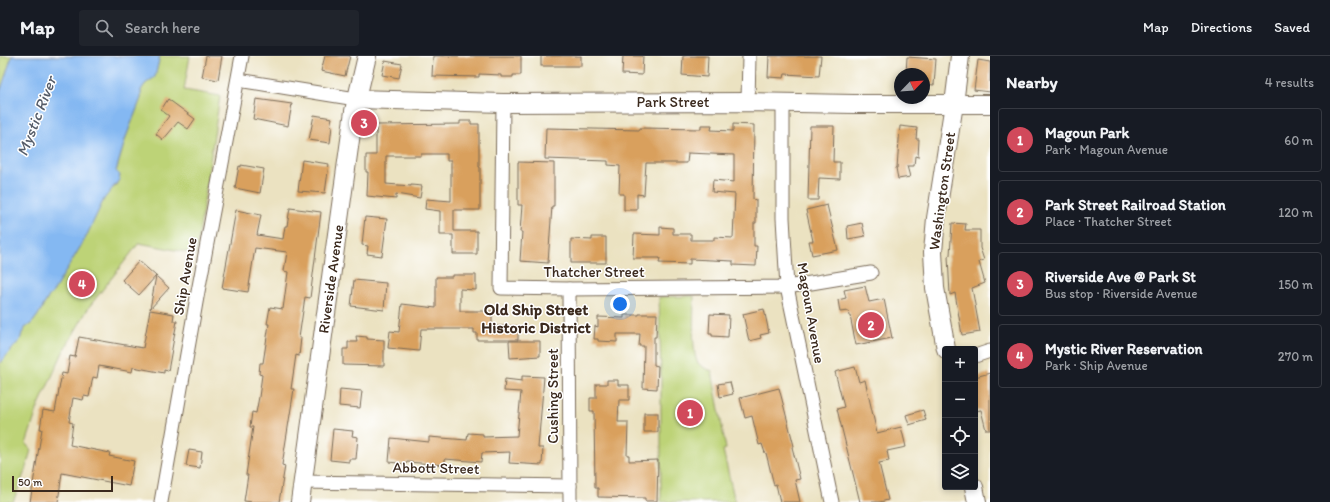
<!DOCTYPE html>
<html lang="en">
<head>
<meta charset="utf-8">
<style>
	:root { --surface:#171b24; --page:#20242c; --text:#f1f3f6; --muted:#9ea1a6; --line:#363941; --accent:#d1495b }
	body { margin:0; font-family:Itim,sans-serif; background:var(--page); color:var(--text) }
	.controls { position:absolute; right:12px; bottom:12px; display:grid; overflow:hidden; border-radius:4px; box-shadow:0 2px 6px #0003 }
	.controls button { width:36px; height:36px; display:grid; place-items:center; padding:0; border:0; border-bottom:1px solid var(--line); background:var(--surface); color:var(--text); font:20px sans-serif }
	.compass { position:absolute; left:894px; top:12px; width:36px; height:36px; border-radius:50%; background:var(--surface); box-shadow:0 2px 6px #0003; rotate:65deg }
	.scale { position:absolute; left:12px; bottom:10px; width:101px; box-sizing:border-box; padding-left:4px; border:2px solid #3b2a1e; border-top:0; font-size:11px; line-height:14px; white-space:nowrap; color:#3b2a1e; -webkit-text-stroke:3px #fff; paint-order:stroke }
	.you { position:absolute; left:620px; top:248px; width:14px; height:14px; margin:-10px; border:3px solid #fff; border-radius:50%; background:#1a73e8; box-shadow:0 0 0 6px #1a73e833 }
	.badge { display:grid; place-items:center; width:26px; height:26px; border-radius:50%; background:var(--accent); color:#fff; font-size:13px; font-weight:700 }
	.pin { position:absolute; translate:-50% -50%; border:2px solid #fff; box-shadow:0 1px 4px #0006 }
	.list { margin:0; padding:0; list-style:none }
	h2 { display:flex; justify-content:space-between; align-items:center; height:52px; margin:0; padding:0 16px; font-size:17px }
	h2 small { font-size:13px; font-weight:400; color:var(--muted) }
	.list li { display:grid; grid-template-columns:26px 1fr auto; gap:12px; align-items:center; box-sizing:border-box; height:64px; margin:0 8px 8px; padding:0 8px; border:1px solid var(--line); border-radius:4px }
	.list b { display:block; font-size:15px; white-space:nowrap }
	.list p { margin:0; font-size:13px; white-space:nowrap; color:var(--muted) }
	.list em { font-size:13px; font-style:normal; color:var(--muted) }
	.icon { flex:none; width:22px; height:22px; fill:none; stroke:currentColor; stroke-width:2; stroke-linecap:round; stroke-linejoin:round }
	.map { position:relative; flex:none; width:990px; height:446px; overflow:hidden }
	header { display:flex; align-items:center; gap:24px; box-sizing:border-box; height:56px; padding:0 20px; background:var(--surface); border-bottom:1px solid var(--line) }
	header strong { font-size:19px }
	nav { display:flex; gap:22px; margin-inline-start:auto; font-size:14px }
	.search { width:280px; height:36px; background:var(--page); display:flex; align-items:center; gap:10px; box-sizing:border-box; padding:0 14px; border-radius:4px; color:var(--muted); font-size:15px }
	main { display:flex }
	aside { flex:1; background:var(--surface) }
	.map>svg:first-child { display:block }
	.green { fill:#bdd377; stroke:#7c7e4a }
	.water { fill:#84b8f2; stroke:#607188 }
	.building { fill:#d9a05d }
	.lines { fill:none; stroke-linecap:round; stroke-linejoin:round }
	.street-casing { stroke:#796a57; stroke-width:15 }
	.secondary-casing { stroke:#796a57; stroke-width:20 }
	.street { stroke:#fff; stroke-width:13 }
	.secondary { stroke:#fff; stroke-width:18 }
	.labels { text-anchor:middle; stroke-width:3; stroke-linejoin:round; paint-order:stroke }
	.street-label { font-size:15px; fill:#3b2a1e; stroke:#fff }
	.water-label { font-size:16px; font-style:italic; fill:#555c68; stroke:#fff }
	.neighbourhood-label { font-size:16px; font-weight:bold; fill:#3b2a1e; stroke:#fff }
</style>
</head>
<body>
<header>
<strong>Map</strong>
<div class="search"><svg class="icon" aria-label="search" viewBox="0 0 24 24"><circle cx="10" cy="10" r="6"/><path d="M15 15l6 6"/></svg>Search here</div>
<nav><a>Map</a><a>Directions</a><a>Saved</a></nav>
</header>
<main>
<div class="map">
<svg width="990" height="446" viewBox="0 0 990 446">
	<rect width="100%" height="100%" fill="#fff"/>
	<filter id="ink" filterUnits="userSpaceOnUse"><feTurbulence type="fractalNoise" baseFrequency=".025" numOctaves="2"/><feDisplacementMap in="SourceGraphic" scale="8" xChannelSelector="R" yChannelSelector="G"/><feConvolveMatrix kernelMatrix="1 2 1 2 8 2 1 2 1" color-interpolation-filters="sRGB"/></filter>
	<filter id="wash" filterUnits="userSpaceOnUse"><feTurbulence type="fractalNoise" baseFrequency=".012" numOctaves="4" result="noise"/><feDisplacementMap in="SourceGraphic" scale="16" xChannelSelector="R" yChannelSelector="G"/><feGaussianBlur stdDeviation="0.9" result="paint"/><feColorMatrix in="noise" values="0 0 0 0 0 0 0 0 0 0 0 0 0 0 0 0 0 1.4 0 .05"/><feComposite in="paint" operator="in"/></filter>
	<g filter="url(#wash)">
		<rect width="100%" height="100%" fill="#ebe2c1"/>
		<g class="green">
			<path d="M0,0H12L0,36Z"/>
			<path d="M160,0H190L184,34L220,40L196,198L139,187L89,251L63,296L38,351L26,388L31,394L25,415L13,446H0V307L20,284L22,277L25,272L32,267L38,259L49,240L53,236L85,183L104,143L110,134L116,130L120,119L116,116L126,81L141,42V34L145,28L155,21Z"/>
			<path d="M694,240C694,253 691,298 698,307C701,311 707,313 712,315L726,393L723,394L735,446H661V320L659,241Z"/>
		</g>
		<path class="water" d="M12,0H160L155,21L145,28L141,34V42L126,81L116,115L120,119L119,124L104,143L85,183L53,236L49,240L38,259L32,267L25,272L22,277L20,284L0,307V36Z"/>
		<g id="blocks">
			<g class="building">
				<path d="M206,0H222L218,24L202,21Z"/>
				<path d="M325,0H350L345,20L321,15Z"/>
				<path d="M433,0H521V19H513V21H501V19L479,18V21L432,20Z"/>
				<rect x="541" y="0" width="40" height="10"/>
				<path d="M623,0H643L642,19L622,18Z"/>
				<path d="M683,0H708L707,21L682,19Z"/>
				<path d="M769,0H821L819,20L785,18L784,22L768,21Z"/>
				<path d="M907,1L936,3L934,29L924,28V18H906Z"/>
				<path d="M978,4L990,6V36L974,34Z"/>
				<path d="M385,5L402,8L399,22L382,19Z"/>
				<path d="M168,43L195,63L188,73L178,66L163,84L156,78L169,60L161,54Z"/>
				<path d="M256,43L292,48L288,70L253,63Z"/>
				<path d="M314,59L332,62L330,70H332L330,87L309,84Z"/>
				<path d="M460,65H471V68H479V111H480V154H454V175H477V198H453V179H440V155L425,153L426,143L451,145V105H447V98H421V100H386V128L411,130V129L422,130L420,142L396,138V143L367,140L368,116H366V99H376V69L460,68Z"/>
				<path d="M733,68L754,69L753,143L756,144V167H754V190H757L756,210L733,209V205L690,203V208L659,207L660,202H633L634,178L660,179V171L673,172V178H691V184H714V181L733,182L735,138L712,136L713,124L734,126V99L688,97L687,107H646L644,139L637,138V154H624V138H619L620,110L608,109V105L545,103L546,72L640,74V72L701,73V69H712L711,74L733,75Z"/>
				<path d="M810,70H834L833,106H840V123L819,122L818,144H808Z"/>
				<path d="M900,70L917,72L916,83H919L918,101L915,100L914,110H907L910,121L898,123L896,112H897Z"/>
				<path d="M302,104L329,108L325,137L298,135Z"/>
				<path d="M518,106L554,107V150H552L548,207L520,205L522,176H520L522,149H518Z"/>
				<path d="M241,109L264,113L260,137L235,132L239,110L241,111Z"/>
				<path d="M827,149L838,194L812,199L809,185H813L806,154Z"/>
				<path d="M290,152L321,156L310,242L305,241L299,282H301L299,300L296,299L291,333H294L286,384L282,409L285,410L279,446H253L244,445L248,419H246L253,371H250L252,356L256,357L259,341L262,319L259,318L260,307H263L269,268H267L270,251L283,253L288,216L284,215L287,196L255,192L248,236L222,232L236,154L261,159L257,179L283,183L285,170H287Z"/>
				<path d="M365,161L387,163L382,200L367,198L368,190L362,189Z"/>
				<path d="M862,167L865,180L848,183L847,170Z"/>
				<path d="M952,167L966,168L965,174H980V192L984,204L979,206L985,227L972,232L980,276L962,279L955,237L950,239L948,200L950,199Z"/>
				<path d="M592,181H606V207H571V183L592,184Z"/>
				<path d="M139,205L156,220L139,239L122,224Z"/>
				<path d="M452,219H476V234L460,233V255H492V270H518V284H477V277H474V273H421L419,295L388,292L390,275L399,276L402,248L436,252V221H452Z"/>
				<path d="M156,220L169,232L150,253Z"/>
				<path d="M354,224L386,227L384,254L351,250Z"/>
				<path d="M865,230L869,246L884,243L892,282L856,289L849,255L840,256L838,244L846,242L844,234Z"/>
				<path d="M764,253L769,277L760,279L761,282L749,285L743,258Z"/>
				<path d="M150,254L174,258L173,265H177L168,315L164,314V317L133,311L132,316L99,310L97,322L93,321L89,341L84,340L83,344L73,342L69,366L73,367L70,389L110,397L109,400L134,405L129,430L62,417L58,446H30L42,373H40L43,354L55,356L62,317L67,318L70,300L75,301L79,281L143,292Z"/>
				<path d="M639,258H657L656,281H654V309L658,310L657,333L643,332L644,290H639L640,278H617V286L598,285V283H594L595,270L598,271V261L624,262V259H639Z"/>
				<path d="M710,258L729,259L728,281L712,280V278H709Z"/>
				<path d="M356,280L367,281V283L384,284V310L343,309V293H348V286H357Z"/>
				<path d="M509,285H540V300L510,302Z"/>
				<path d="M855,311L859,326L865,324L877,377L901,371L906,391L887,395L889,405L879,407L888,444L880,446H860L837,353L844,351L835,316Z"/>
				<path d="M990,317V374H986L981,354L975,355V321Z"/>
				<path d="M522,320L544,321L538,392H543L542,409L509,407L510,396L482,397L481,406L445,403V409L407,406L406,408L389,406L391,382L429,386V381L467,384L468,377L483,378V381L517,380L521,336L504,335L505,323L522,325Z"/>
				<path d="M607,324H618V329H629V344H619L618,366H628L627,399H629V405L658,404L657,445H645V442L598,441V432H595L594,355H590V342H596V328H607Z"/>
				<path d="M730,326L733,338L720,341L718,328Z"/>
				<path d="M779,332L794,390L792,391L800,423L795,424L800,446H780L776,428L774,429L766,397H765L762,388L759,389L752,360L745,362L740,342Z"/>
				<path d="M340,333L362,335L360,352L339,350Z"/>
				<path d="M923,354L926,364L909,369L906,359Z"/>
				<rect x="644" y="357" width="14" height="19"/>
				<path d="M333,373L353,375L352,380L358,381L356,403H349V406L330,404Z"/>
				<path d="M189,394L202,396L200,412L186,410Z"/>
			</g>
		</g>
	</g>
	<g filter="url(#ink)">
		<use href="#blocks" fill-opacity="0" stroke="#796a57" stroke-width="1"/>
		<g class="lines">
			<g class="street-casing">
				<g id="street">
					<path d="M238,24L356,43"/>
					<path d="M748,46L749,0"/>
					<path d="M503,47L501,232L569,233L787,231L871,217"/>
					<path d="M783,47V162L787,231L832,446"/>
					<path d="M569,233L570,446"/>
					<path d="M975,300L990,295"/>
					<path d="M302,426L570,430"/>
					<path d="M161,446L197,241L242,0"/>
				</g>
			</g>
			<g class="secondary-casing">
				<g id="secondary">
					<path d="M356,43L503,47L748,46L854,48H990"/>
					<path d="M946,293L935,232L933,196L936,162L954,48L960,0"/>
					<path d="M974,431L977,446"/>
					<path d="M300,446L354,55L367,0"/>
				</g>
			</g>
			<use href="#street" class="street"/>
			<use href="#secondary" class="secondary"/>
		</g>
	</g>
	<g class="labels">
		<g class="street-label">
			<text x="673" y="51">Park Street</text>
			<text transform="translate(942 135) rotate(-82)" y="5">Washington Street</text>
			<text x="594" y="221">Thatcher Street</text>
			<text transform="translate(185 220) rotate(-80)" y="5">Ship Avenue</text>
			<text transform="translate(331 223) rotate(-82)" y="5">Riverside Avenue</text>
			<text transform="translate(811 257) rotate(80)" y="5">Magoun Avenue</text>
			<text transform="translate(553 340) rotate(-90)" y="5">Cushing Street</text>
			<text transform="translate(436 412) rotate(1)" y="5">Abbott Street</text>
		</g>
		<g class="water-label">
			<text transform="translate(36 60) rotate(-69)" y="6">Mystic River</text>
		</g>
		<g class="neighbourhood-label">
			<text x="536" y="259">Old Ship Street<tspan x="536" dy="18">Historic District</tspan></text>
		</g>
	</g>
</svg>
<div class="controls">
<button>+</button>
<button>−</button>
<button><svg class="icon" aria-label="locate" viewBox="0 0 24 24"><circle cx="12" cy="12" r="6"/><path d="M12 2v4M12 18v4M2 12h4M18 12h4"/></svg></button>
<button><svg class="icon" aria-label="layers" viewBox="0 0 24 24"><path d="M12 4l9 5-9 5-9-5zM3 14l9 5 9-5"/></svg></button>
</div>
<svg class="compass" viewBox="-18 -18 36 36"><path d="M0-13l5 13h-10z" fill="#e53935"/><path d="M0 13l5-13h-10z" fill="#9ea1a6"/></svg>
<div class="scale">50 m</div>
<div class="you"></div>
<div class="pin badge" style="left:690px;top:357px">1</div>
<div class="pin badge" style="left:871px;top:269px">2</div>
<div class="pin badge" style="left:364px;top:67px">3</div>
<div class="pin badge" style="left:82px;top:228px">4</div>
</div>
<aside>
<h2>Nearby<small>4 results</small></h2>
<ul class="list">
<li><span class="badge">1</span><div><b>Magoun Park</b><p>Park · Magoun Avenue</p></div><em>60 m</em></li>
<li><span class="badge">2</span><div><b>Park Street Railroad Station</b><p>Place · Thatcher Street</p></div><em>120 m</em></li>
<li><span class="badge">3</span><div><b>Riverside Ave @ Park St</b><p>Bus stop · Riverside Avenue</p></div><em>150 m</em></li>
<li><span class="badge">4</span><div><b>Mystic River Reservation</b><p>Park · Ship Avenue</p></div><em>270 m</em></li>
</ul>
</aside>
</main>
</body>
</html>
